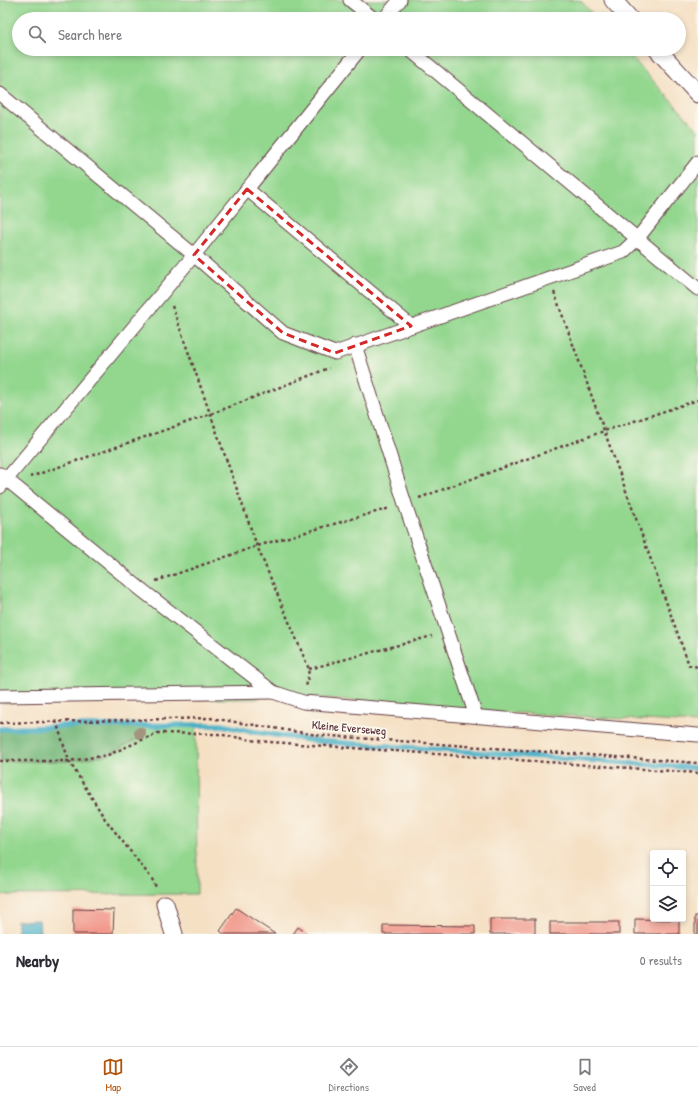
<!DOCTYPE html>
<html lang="en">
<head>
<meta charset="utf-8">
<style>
	:root { --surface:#fff; --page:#f2f2f3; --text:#2b2b33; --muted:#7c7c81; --line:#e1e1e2; --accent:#b45309 }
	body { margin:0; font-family:"Patrick Hand",sans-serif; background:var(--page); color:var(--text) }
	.controls { position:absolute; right:12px; bottom:12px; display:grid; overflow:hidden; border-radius:4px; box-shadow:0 2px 6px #0003 }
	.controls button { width:36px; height:36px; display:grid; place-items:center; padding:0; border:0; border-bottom:1px solid var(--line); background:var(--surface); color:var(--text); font:20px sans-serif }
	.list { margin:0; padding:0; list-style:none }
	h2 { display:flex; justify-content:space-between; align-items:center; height:52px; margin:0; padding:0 16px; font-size:17px }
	h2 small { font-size:13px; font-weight:400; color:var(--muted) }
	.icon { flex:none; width:22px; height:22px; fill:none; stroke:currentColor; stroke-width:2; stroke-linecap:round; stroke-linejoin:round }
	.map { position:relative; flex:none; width:698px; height:934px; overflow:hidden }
	.search { position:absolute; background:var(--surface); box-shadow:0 2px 6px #0003; left:12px; right:12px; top:12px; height:44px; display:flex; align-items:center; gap:10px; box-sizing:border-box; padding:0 14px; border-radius:22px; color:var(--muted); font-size:15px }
	.sheet { height:112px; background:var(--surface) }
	nav { display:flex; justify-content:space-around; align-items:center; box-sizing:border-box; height:56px; border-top:1px solid var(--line); background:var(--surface); font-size:11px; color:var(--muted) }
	nav a { display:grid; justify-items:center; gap:2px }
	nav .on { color:var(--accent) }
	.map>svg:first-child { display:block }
	.green { fill:#93d78f; stroke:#6e7b5d }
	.forest { fill:#76b87a; stroke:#606c52 }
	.water { fill:#47afc6; stroke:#486778 }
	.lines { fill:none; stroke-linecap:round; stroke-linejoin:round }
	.stream { stroke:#47afc6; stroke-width:5.5 }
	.building { fill:#f1998c }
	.pedestrian-casing { stroke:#643c42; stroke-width:15 }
	.minor-casing { stroke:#643c42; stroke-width:19 }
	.path { stroke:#643c42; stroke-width:2.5; stroke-dasharray:3 3; stroke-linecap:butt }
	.pedestrian { stroke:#fff; stroke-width:13 }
	.minor { stroke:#fff; stroke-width:17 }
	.tree { fill:#a39480 }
	.marked { fill:none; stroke:#d62828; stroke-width:3; stroke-dasharray:8 5; stroke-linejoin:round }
	.labels { text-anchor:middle; stroke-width:4; stroke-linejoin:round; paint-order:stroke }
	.street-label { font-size:12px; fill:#4a1f2b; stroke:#fbf7ec }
</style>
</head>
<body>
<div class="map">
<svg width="698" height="934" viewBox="0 0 698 934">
	<rect width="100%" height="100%" fill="#fbf7ec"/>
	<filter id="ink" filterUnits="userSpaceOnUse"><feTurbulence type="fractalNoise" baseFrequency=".025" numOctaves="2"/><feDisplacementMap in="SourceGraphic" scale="8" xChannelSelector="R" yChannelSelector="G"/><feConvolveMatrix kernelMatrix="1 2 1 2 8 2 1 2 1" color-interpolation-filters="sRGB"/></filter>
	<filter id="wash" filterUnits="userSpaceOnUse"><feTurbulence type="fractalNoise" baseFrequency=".012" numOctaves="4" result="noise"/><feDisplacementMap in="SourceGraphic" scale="16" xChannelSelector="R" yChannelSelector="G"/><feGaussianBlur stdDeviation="0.9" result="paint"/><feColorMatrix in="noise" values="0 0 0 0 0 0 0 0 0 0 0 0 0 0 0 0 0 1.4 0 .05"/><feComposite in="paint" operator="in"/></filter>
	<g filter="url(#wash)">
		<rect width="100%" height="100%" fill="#f5e0c4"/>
		<g class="green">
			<path d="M0,0H580L597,19H19V49H624L698,130V723L483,711L299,696L274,685L258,699H131L0,703Z"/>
			<path d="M210,723L316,739L698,767V770L316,742L250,733L222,726H196L197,894L0,895V761H69L108,755L144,726V724Z"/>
		</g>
		<path class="forest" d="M59,726H144L143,736L108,755L69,761H0V729Z"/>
		<path class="water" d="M39,920L40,932L17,933V921Z"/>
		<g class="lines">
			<g class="stream">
				<path d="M59,726L222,725L250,731L316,741L698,768"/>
				<path d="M0,729L56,727"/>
			</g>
		</g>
		<g id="blocks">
			<g class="building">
				<path d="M236,908L275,934H224L220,931Z"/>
				<path d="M73,909L114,910L113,934H73Z"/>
				<rect x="695" y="916" width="3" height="18"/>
				<rect x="490" y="919" width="45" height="15"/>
				<path d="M635,919L679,920V934H635Z"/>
				<rect x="550" y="922" width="69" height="12"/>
				<path d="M383,925L475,926V934H383Z"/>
				<path d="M298,927L308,934H293Z"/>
			</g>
		</g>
	</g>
	<g filter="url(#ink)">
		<use href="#blocks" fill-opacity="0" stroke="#643c42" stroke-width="1"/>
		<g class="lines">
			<g class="pedestrian-casing">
				<g id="pedestrian">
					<path d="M350,0L374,19"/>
					<path d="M384,19L400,0"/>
					<path d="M409,49L698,289"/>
					<path d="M0,94L194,255L283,333L335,353L623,252L637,239L698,162"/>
					<path d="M247,189L411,326"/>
					<path d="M355,345L405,504L476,716"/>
					<path d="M0,474L138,587L273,692L303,702L698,735"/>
					<path d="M0,487L194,255L360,49"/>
					<path d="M0,696L273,692"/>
				</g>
			</g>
			<g class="minor-casing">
				<g id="minor">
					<path d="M613,0L630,19"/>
					<path d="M657,49L698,94"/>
					<path d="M165,904L174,934"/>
				</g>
			</g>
			<g class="path">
				<path d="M554,292L689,665L698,667"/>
				<path d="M172,306L257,546L309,669L306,688"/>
				<path d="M30,477L211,414L329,368"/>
				<path d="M419,498L604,431L698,400"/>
				<path d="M156,581L257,546L390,508"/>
				<path d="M309,669L432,636"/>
				<path d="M56,721L69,761L105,819L152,879L157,889"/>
				<path d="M0,723L210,718L317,735L698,763"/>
				<path d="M0,761H69L108,755L158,733L218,734L257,741L698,773"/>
			</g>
			<use href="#pedestrian" class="pedestrian"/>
			<use href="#minor" class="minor"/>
		</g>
		<circle class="tree" cx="140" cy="733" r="6"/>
	</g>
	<path class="marked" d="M247,189L411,326L335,353L283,333L194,255Z"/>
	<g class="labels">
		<g class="street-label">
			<text transform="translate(349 728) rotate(5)" y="4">Kleine Everseweg</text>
		</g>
	</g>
</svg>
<div class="controls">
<button><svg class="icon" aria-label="locate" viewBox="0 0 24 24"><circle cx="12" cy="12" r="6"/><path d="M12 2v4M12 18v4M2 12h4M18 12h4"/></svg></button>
<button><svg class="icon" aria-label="layers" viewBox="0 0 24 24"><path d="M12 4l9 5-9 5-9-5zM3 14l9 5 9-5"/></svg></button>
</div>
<div class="search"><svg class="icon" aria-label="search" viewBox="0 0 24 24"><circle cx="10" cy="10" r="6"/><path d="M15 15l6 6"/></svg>Search here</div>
</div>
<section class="sheet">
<h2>Nearby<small>0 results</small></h2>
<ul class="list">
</ul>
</section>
<nav>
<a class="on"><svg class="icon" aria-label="map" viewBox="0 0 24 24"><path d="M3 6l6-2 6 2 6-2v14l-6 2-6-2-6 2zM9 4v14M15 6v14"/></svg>Map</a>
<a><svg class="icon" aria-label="directions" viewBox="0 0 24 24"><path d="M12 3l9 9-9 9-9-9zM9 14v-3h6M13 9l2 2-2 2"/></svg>Directions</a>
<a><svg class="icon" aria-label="saved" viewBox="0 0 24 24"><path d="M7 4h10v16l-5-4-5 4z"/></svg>Saved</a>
</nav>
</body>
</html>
